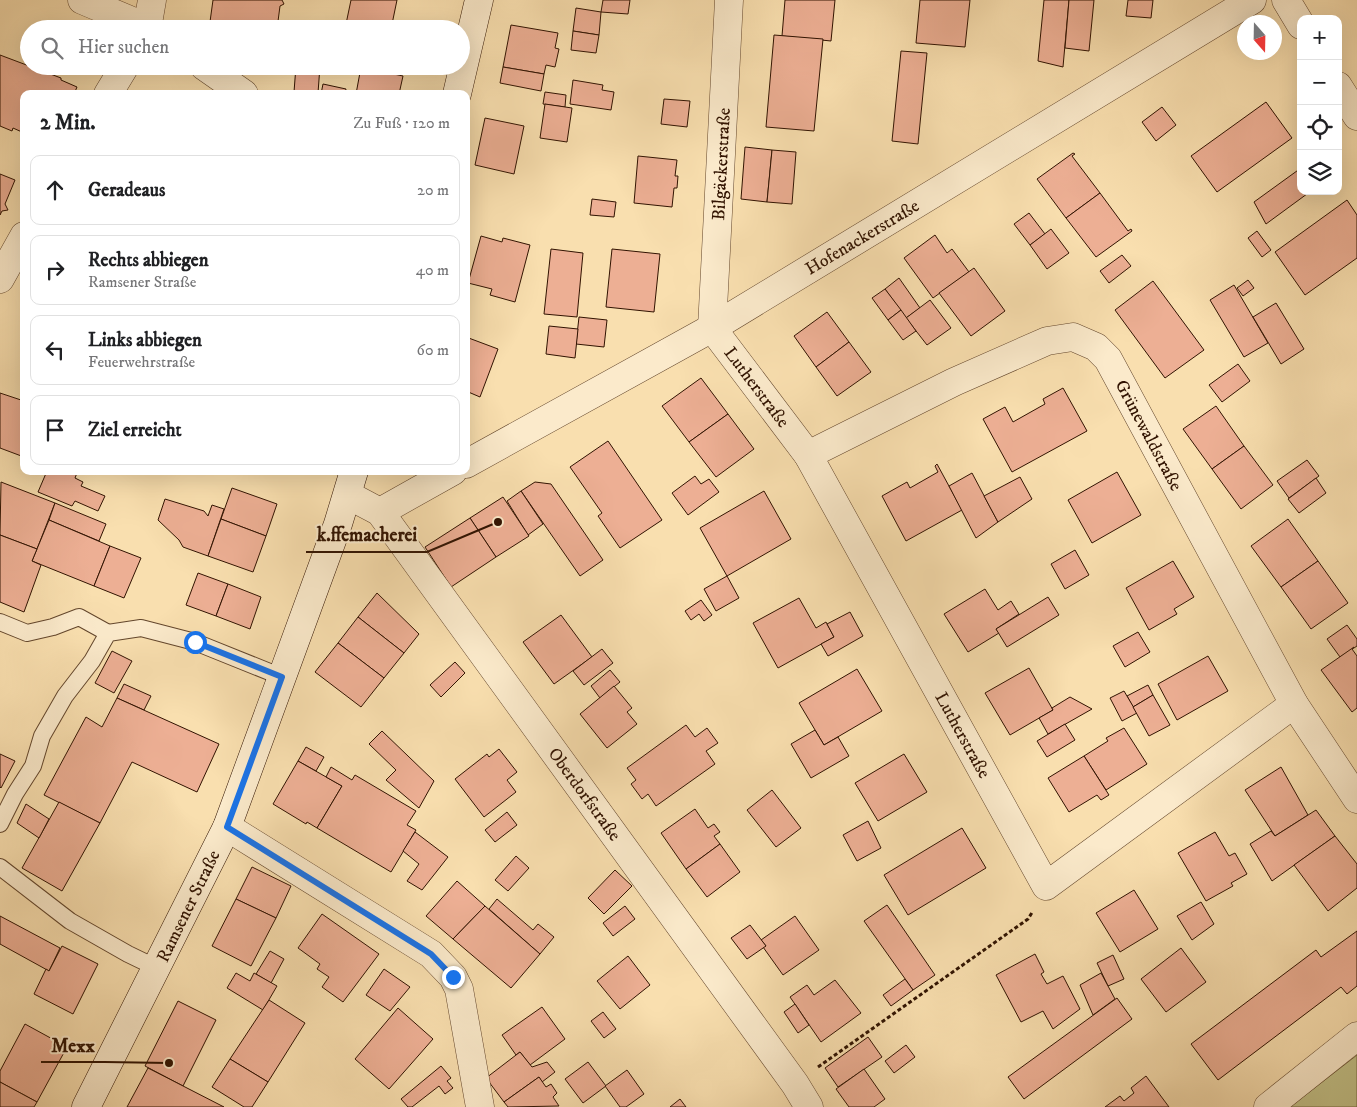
<!DOCTYPE html>
<html lang="de">
<head>
<meta charset="utf-8">
<style>
	:root { --surface:#fff; --page:#f6f6f6; --text:#202124; --muted:#757577; --line:#e0e0e0 }
	body { margin:0; font-family:"IM FELL DW Pica",serif; background:var(--page); color:var(--text) }
	.controls { position:absolute; right:15px; top:15px; display:grid; overflow:hidden; border-radius:10px; box-shadow:0 5px 20px #0002 }
	.controls button { width:45px; height:45px; display:grid; place-items:center; padding:0; border:0; border-bottom:1px solid var(--line); background:var(--surface); color:var(--text); font:25px sans-serif }
	.compass { position:absolute; left:1237px; top:15px; width:45px; height:45px; border-radius:50%; background:var(--surface); box-shadow:0 5px 20px #0002; rotate:160deg }
	.stop { position:absolute; width:15px; height:15px; margin:-11px; border:4px solid #1a73e8; border-radius:50%; background:#fff }
	.stop.end { background:#1a73e8; border-color:#fff; box-shadow:0 1px 5px #0008 }
	.list { margin:0; padding:0; list-style:none }
	h2 { display:flex; justify-content:space-between; align-items:center; height:65px; margin:0; padding:0 20px; font-size:21px }
	h2 small { font-size:16px; font-weight:400; color:var(--muted) }
	.list li { display:grid; grid-template-columns:32px 1fr auto; gap:15px; align-items:center; box-sizing:border-box; height:70px; margin:0 10px 10px; padding:0 10px; border:1px solid var(--line); border-radius:10px }
	.list b { display:block; font-size:19px; white-space:nowrap }
	.list p { margin:0; font-size:16px; white-space:nowrap; color:var(--muted) }
	.list em { font-size:16px; font-style:normal; color:var(--muted) }
	.icon { flex:none; width:28px; height:28px; fill:none; stroke:currentColor; stroke-width:2; stroke-linecap:round; stroke-linejoin:round }
	.map { position:relative; flex:none; width:1357px; height:1107px; overflow:hidden }
	.search { position:absolute; background:var(--surface); box-shadow:0 5px 20px #0002; left:20px; top:20px; width:450px; height:55px; display:flex; align-items:center; gap:12px; box-sizing:border-box; padding:0 18px; border-radius:28px; color:var(--muted); font-size:19px }
	.panel { position:absolute; background:var(--surface); box-shadow:0 5px 20px #0002; left:20px; top:90px; width:450px; height:385px; border-radius:10px }
	.map>svg:first-child { display:block }
	.green { fill:#c2c188; stroke:#7a6a44 }
	.building { fill:#edaf94; stroke:#311301 }
	.lines { fill:none; stroke-linecap:round; stroke-linejoin:round }
	.lane-casing { stroke:#63462c; stroke-width:18 }
	.street-casing { stroke:#63462c; stroke-width:29 }
	.secondary-casing { stroke:#311301; stroke-width:29 }
	.path { stroke:#311301; stroke-width:3; stroke-dasharray:4 2.5; stroke-linecap:butt }
	.lane { stroke:#fbeacb; stroke-width:16 }
	.street { stroke:#fbeacb; stroke-width:28 }
	.secondary { stroke:#fbeacb; stroke-width:28 }
	.route { stroke:#1a73e8; stroke-width:6 }
	.labels { text-anchor:middle; stroke-width:4; stroke-linejoin:round; paint-order:stroke }
	.street-label { font-size:18px; fill:#311301; stroke:#fbeacb }
	.leader { fill:none; stroke:#311301; stroke-width:2 }
	.callout-dot { fill:#311301; stroke:#fbeacb; stroke-width:2 }
	.callout-label { font-size:19px; text-anchor:middle; font-weight:bold; fill:#311301; stroke:#fbeacb; stroke-width:4; stroke-linejoin:round; paint-order:stroke }
</style>
</head>
<body>
<div class="map">
<svg width="1357" height="1107" viewBox="0 0 1357 1107">
	<rect width="100%" height="100%" fill="#f9dfaf"/>
	<filter id="stains"><feTurbulence type="fractalNoise" baseFrequency=".004" numOctaves="4"/><feColorMatrix values="0 0 0 0 .2 0 0 0 0 .09 0 0 0 0 .02 0 0 0 .5 -.17"/></filter>
	<radialGradient id="worn" r=".72"><stop offset=".6" stop-color="#630" stop-opacity="0"/><stop offset="1" stop-color="#630" stop-opacity=".3"/></radialGradient>
	<path class="green" d="M1357,1055V1107H1290Z"/>
	<g class="building">
		<path d="M213,0H282L284,4L280,6L277,29H209Z"/>
		<path d="M351,0H397L391,29H371L346,24Z"/>
		<path d="M603,0H630L628,14L601,12Z"/>
		<path d="M785,0H835L831,41L782,36Z"/>
		<path d="M920,0H970L965,47L916,43Z"/>
		<path d="M1044,0H1069L1063,67L1038,61Z"/>
		<path d="M1069,0H1094L1089,51L1065,48Z"/>
		<path d="M1128,0H1153L1151,18L1126,16Z"/>
		<path d="M576,8L601,12L599,35L573,31Z"/>
		<path d="M346,24L371,29H345Z"/>
		<path d="M511,25L558,33L555,48L559,49L555,67L546,65L544,74L503,67Z"/>
		<path d="M573,31L599,35L596,53L571,50Z"/>
		<path d="M774,35L823,39L814,131L766,127Z"/>
		<path d="M901,51L927,53L918,144L892,141Z"/>
		<path d="M0,55L61,78V80L77,87L74,94H24V136L21,135L22,132L13,128L12,131L0,126Z"/>
		<path d="M296,66H320L318,93L294,92Z"/>
		<path d="M361,67L403,76L399,94H356Z"/>
		<path d="M503,67L544,74L541,91L500,83Z"/>
		<path d="M573,80L603,85L602,90L614,92L611,110L570,104Z"/>
		<path d="M323,84L346,89L345,94H321Z"/>
		<path d="M545,92L566,95L565,107L543,104Z"/>
		<path d="M664,99L690,101L687,127L661,124Z"/>
		<path d="M1266,102L1292,138L1217,192L1191,156Z"/>
		<path d="M545,104L572,108L567,142L540,138Z"/>
		<path d="M1162,107L1176,125L1156,141L1142,122Z"/>
		<path d="M485,118L524,126L514,174L475,165Z"/>
		<path d="M745,147L772,150L767,202L741,199Z"/>
		<path d="M772,150L796,152L792,204L767,202Z"/>
		<path d="M1073,153L1075,154L1072,156L1100,193L1066,218L1037,179Z"/>
		<path d="M638,156L677,160L675,176H678L677,188H674L672,207L634,203Z"/>
		<path d="M1301,168V191H1311L1266,224L1254,202Z"/>
		<path d="M0,174L15,180L5,204L8,210L2,211L0,215Z"/>
		<path d="M1100,193L1128,231L1131,229L1132,231L1096,257L1066,218Z"/>
		<path d="M592,199L616,202L614,217L590,215Z"/>
		<path d="M1347,200L1357,215V258L1305,295L1275,252Z"/>
		<path d="M1029,213L1045,234L1030,245L1014,224Z"/>
		<path d="M1051,229L1069,253L1047,269L1030,245Z"/>
		<path d="M1257,231L1271,250L1262,257L1248,238Z"/>
		<path d="M935,235L947,253L952,249L969,272L933,298L904,258Z"/>
		<path d="M481,236L502,242L503,238L530,245L515,302L490,295L492,289L468,283Z"/>
		<path d="M551,249L583,253L577,317L544,314Z"/>
		<path d="M612,249L660,254L654,312L606,307Z"/>
		<path d="M1122,255L1131,266L1109,283L1100,271Z"/>
		<path d="M974,268L1005,311L971,336L939,293Z"/>
		<path d="M899,278L920,308L906,318L885,289Z"/>
		<path d="M1248,280L1254,288L1243,296L1237,288Z"/>
		<path d="M1153,281L1204,350L1165,378L1115,310Z"/>
		<path d="M1234,285L1268,343L1244,357L1210,300Z"/>
		<path d="M885,289L901,310L888,320L872,298Z"/>
		<path d="M930,300L951,328L927,345L906,318Z"/>
		<path d="M1276,303L1304,349L1281,364L1253,317Z"/>
		<path d="M901,310L916,331L903,340L888,320Z"/>
		<path d="M827,312L849,342L816,367L794,336Z"/>
		<path d="M579,317L607,320L604,347L576,344Z"/>
		<path d="M549,326L578,329L575,358L546,354Z"/>
		<path d="M466,337L498,349L480,397L466,391Z"/>
		<path d="M849,342L871,372L837,396L816,367Z"/>
		<path d="M1238,364L1250,381L1222,402L1209,385Z"/>
		<path d="M701,378L728,414L689,442L662,406Z"/>
		<path d="M1063,388L1087,431L1012,472L983,419L1005,407L1013,422L1045,404L1043,399Z"/>
		<path d="M0,393L24,401V457L0,448Z"/>
		<path d="M1216,406L1244,446L1212,469L1183,429Z"/>
		<path d="M728,414L754,449L716,477L689,442Z"/>
		<path d="M608,441L662,520L620,548L598,516L602,513L570,467Z"/>
		<path d="M1244,446L1273,485L1241,509L1212,469Z"/>
		<path d="M1307,460L1319,476L1289,498L1277,481Z"/>
		<path d="M937,464L962,510L906,541L882,496L907,482L910,488L938,472L935,466Z"/>
		<path d="M47,471H72L77,473L75,478L83,482L81,486L105,496L98,511L75,501L72,506L38,492Z"/>
		<path d="M1117,472L1141,515L1092,543L1068,500Z"/>
		<path d="M972,473L998,522L976,538L949,486Z"/>
		<path d="M695,476L701,484L709,479L719,492L688,515L672,493Z"/>
		<path d="M1020,477L1032,499L998,522L984,496Z"/>
		<path d="M1316,478L1326,493L1299,513L1288,499Z"/>
		<path d="M1,482L55,503L37,549L0,535Z"/>
		<path d="M535,482L551,484L603,560L580,576L521,491Z"/>
		<path d="M232,488L277,504L266,536L221,519Z"/>
		<path d="M521,491L543,524L528,535L507,501Z"/>
		<path d="M764,491L791,539L727,576L700,528Z"/>
		<path d="M503,497L529,536L496,557L470,518Z"/>
		<path d="M165,499L204,511L208,516L212,505L224,509L208,556L183,547L179,540L158,520Z"/>
		<path d="M55,503L106,524L99,541L49,520Z"/>
		<path d="M470,518L496,557L451,587L425,547Z"/>
		<path d="M221,519L266,536L253,572L208,556Z"/>
		<path d="M1288,519L1318,561L1281,587L1251,546Z"/>
		<path d="M49,520L110,546L94,586L32,561Z"/>
		<path d="M0,535L37,549L32,561L41,565L24,612L0,602Z"/>
		<path d="M110,546L141,558L124,598L94,586Z"/>
		<path d="M1075,550L1089,575L1065,589L1051,564Z"/>
		<path d="M1173,561L1194,597L1174,609L1177,614L1149,630L1126,588Z"/>
		<path d="M1318,561L1348,603L1311,629L1281,587Z"/>
		<path d="M198,573L228,584L216,616L186,605Z"/>
		<path d="M727,576L739,598L716,611L704,589Z"/>
		<path d="M228,584L261,597L250,629L216,616Z"/>
		<path d="M985,589L998,610L1011,601L1019,614L996,629L999,633L968,652L944,614Z"/>
		<path d="M377,593L419,634L404,653L358,617Z"/>
		<path d="M1048,597L1059,615L1007,647L996,629Z"/>
		<path d="M799,598L816,628L826,622L834,637L778,668L753,623Z"/>
		<path d="M701,600L712,615L704,621L699,614L691,620L685,611Z"/>
		<path d="M850,612L863,636L828,656L821,644L834,637L827,624Z"/>
		<path d="M561,615L592,657L554,684L523,642Z"/>
		<path d="M358,617L404,653L384,678L338,643Z"/>
		<path d="M1347,625L1357,639V646L1340,657L1327,639Z"/>
		<path d="M1138,632L1150,652L1125,667L1113,646Z"/>
		<path d="M338,643L384,678L361,707L315,672Z"/>
		<path d="M1354,647L1352,649L1357,656V708L1352,712L1321,670Z"/>
		<path d="M602,649L613,663L584,685L573,671Z"/>
		<path d="M112,651L132,661L114,693L95,683Z"/>
		<path d="M1208,656L1228,691L1177,720L1158,684Z"/>
		<path d="M455,662L465,673L441,697L430,685Z"/>
		<path d="M1029,668L1053,710L1010,735L985,693Z"/>
		<path d="M857,669L882,711L824,745L799,703Z"/>
		<path d="M610,670L620,682L600,698L591,686Z"/>
		<path d="M124,684L151,696L144,710L117,698Z"/>
		<path d="M1148,685L1153,695L1133,707L1127,696Z"/>
		<path d="M614,686L632,708L627,712L637,724L607,748L580,714Z"/>
		<path d="M1124,691L1137,713L1122,721L1110,698Z"/>
		<path d="M1153,695L1170,725L1149,736L1133,707Z"/>
		<path d="M1070,697L1092,709L1048,734L1039,718L1053,710L1052,708Z"/>
		<path d="M117,698L219,744L197,792L132,762L100,823L44,795L86,717L102,727Z"/>
		<path d="M1065,724L1075,740L1047,757L1037,741Z"/>
		<path d="M686,725L695,737L707,728L718,743L706,751L715,764L656,806L648,794L642,799L631,784L636,780L627,768Z"/>
		<path d="M1124,728L1147,764L1106,790L1084,756L1108,741L1106,738Z"/>
		<path d="M815,730L824,745L838,737L849,756L811,778L791,744Z"/>
		<path d="M382,731L434,781L419,808L386,780L396,770L369,744Z"/>
		<path d="M306,747L324,757L316,771L298,761Z"/>
		<path d="M499,749L517,772L507,780L516,792L484,817L455,779L487,754L489,757Z"/>
		<path d="M0,754L15,761L1,788L0,787Z"/>
		<path d="M904,754L927,792L878,821L855,783Z"/>
		<path d="M1084,756L1109,795L1101,800L1097,795L1069,812L1048,778Z"/>
		<path d="M298,761L342,786L317,828L307,822L306,824L273,804Z"/>
		<path d="M331,767L352,780L355,775L416,811L407,825L416,830L391,872L317,828L342,786L326,777Z"/>
		<path d="M1281,767L1308,815L1275,836L1245,790Z"/>
		<path d="M772,790L801,828L776,847L747,810Z"/>
		<path d="M59,802L100,823L62,891L22,868Z"/>
		<path d="M26,804L49,819L39,838L17,823Z"/>
		<path d="M695,809L708,828L714,824L720,832L714,836L720,844L686,869L661,833Z"/>
		<path d="M1316,810L1335,836L1272,881L1250,844L1271,831L1275,836Z"/>
		<path d="M507,812L517,825L495,842L485,830Z"/>
		<path d="M868,821L881,848L857,861L843,835Z"/>
		<path d="M962,828L986,868L908,915L884,875Z"/>
		<path d="M415,832L448,857L422,890L407,881L419,864L403,851Z"/>
		<path d="M1215,832L1229,856L1235,853L1247,874L1231,883L1233,886L1206,901L1178,853Z"/>
		<path d="M1335,836L1357,864V888L1328,911L1294,865Z"/>
		<path d="M720,844L740,872L707,897L686,869Z"/>
		<path d="M516,856L529,868L508,891L495,880Z"/>
		<path d="M252,867L291,886L276,918L236,899Z"/>
		<path d="M615,870L632,886L604,914L588,898Z"/>
		<path d="M457,881L485,906L453,939L426,916Z"/>
		<path d="M1134,890L1158,929L1120,952L1096,913Z"/>
		<path d="M236,899L276,918L251,966L212,946Z"/>
		<path d="M497,899L533,930L538,924L554,937L540,954L489,909Z"/>
		<path d="M1201,902L1214,924L1192,940L1177,916Z"/>
		<path d="M887,905L935,975L913,990L864,921Z"/>
		<path d="M485,906L540,954L511,988L453,939Z"/>
		<path d="M625,906L635,919L613,936L603,923Z"/>
		<path d="M322,914L379,954L343,1002L322,987L329,977L317,969L320,964L298,948Z"/>
		<path d="M0,916L60,948L49,971L0,944Z"/>
		<path d="M795,916L819,950L783,975L763,947L766,946L761,940Z"/>
		<path d="M750,925L766,946L747,959L731,938Z"/>
		<path d="M1357,931V986L1347,994L1341,987L1218,1080L1191,1044L1316,950L1321,957Z"/>
		<path d="M62,946L98,964L73,1014L34,994L46,969L49,971Z"/>
		<path d="M1181,948L1206,982L1166,1012L1141,979Z"/>
		<path d="M270,951L284,959L271,983L256,974Z"/>
		<path d="M1035,954L1044,972L1041,974L1047,984L1063,976L1080,1009L1053,1029L1043,1011L1021,1022L996,975Z"/>
		<path d="M1113,955L1124,979L1108,986L1097,963Z"/>
		<path d="M628,956L650,985L620,1009L597,981Z"/>
		<path d="M384,969L410,987L390,1011L366,995Z"/>
		<path d="M236,973L250,981L254,973L277,986L263,1010L227,988Z"/>
		<path d="M1101,973L1115,999L1093,1015L1080,985Z"/>
		<path d="M905,979L913,990L891,1006L883,995Z"/>
		<path d="M835,980L861,1013L821,1042L790,997L807,985L814,995Z"/>
		<path d="M1117,998L1132,1019L1024,1099L1008,1077Z"/>
		<path d="M269,1000L305,1023L268,1082L230,1059Z"/>
		<path d="M178,1001L216,1020L183,1086L145,1066Z"/>
		<path d="M795,1004L809,1025L798,1033L784,1012Z"/>
		<path d="M542,1007L565,1039L530,1065L520,1052L516,1055L502,1035Z"/>
		<path d="M398,1008L433,1039L389,1089L355,1059Z"/>
		<path d="M603,1012L616,1029L604,1038L591,1021Z"/>
		<path d="M25,1024L67,1047L37,1102L0,1082V1071Z"/>
		<path d="M868,1037L882,1057L838,1087L825,1068Z"/>
		<path d="M906,1045L915,1057L894,1073L885,1061Z"/>
		<path d="M520,1052L532,1067L547,1062L555,1072L542,1082L539,1077L504,1102L486,1078Z"/>
		<path d="M230,1059L268,1082L252,1107H244L212,1087Z"/>
		<path d="M588,1062L606,1086L583,1103L565,1079Z"/>
		<path d="M441,1066L451,1078L447,1081L453,1088L445,1094L439,1086L412,1107H408L401,1099Z"/>
		<path d="M148,1068L224,1107H127Z"/>
		<path d="M864,1069L885,1099L874,1107H849L836,1089Z"/>
		<path d="M627,1070L644,1094L626,1107H620L605,1086Z"/>
		<path d="M1146,1076L1169,1107H1105L1120,1096L1124,1101L1134,1093L1131,1088Z"/>
		<path d="M539,1077L546,1087L551,1084L557,1093L553,1097L559,1106L508,1107L504,1102Z"/>
		<path d="M0,1082L37,1102L34,1107H0Z"/>
		<path d="M680,1099L686,1107H670Z"/>
	</g>
	<g class="lines">
		<g class="lane-casing">
			<g id="lane">
				<path d="M0,622L27,633L53,627L79,617L108,633"/>
				<path d="M0,824L15,794L33,766L42,736L65,696L92,661L108,633L141,628L195,642L282,677"/>
				<path d="M0,867L70,921L128,954L157,968"/>
			</g>
		</g>
		<g class="street-casing">
			<g id="street">
				<path d="M82,0L151,29"/>
				<path d="M729,0L712,328L808,455L1046,886L1294,704"/>
				<path d="M1286,0L1301,25"/>
				<path d="M147,29L152,0"/>
				<path d="M204,66L244,94"/>
				<path d="M1338,86L1357,116"/>
				<path d="M108,94L125,66"/>
				<path d="M0,279L24,236"/>
				<path d="M808,455L954,382L1047,341L1073,337L1096,347L1108,359L1294,704L1357,799"/>
				<path d="M466,464L712,328L1252,0"/>
				<path d="M348,495L380,512L795,1084L809,1107"/>
				<path d="M380,512L453,471"/>
				<path d="M227,827L431,954L453,977L459,989L480,1107"/>
				<path d="M1268,1107L1357,1036"/>
			</g>
		</g>
		<g class="secondary-casing">
			<g id="secondary">
				<path d="M457,94L479,0"/>
				<path d="M86,1107L227,827L338,524L354,471"/>
			</g>
		</g>
		<path class="path" d="M818,1067L1028,919L1033,911"/>
		<use href="#lane" class="lane"/>
		<use href="#street" class="street"/>
		<use href="#secondary" class="secondary"/>
	</g>
	<g class="lines">
		<path class="route" d="M195,642L282,677L227,827L431,954L453,977"/>
	</g>
	<g class="labels">
		<g class="street-label">
			<text transform="translate(721 164) rotate(-87)" y="6">Bilgäckerstraße</text>
			<text transform="translate(862 237) rotate(-31)" y="6">Hofenackerstraße</text>
			<text transform="translate(757 387) rotate(53)" y="6">Lutherstraße</text>
			<text transform="translate(1149 435) rotate(62)" y="6">Grünewaldstraße</text>
			<text transform="translate(963 735) rotate(61)" y="6">Lutherstraße</text>
			<text transform="translate(585 794) rotate(54)" y="6">Oberdorfstraße</text>
			<text transform="translate(188 906) rotate(-64)" y="6">Ramsener Straße</text>
		</g>
	</g>
	<path class="leader" d="M498 522L427 552H306M169 1063L105 1062H41"/>
	<g class="callout-dot">
		<circle cx="498" cy="522" r="5"/>
		<circle cx="169" cy="1063" r="5"/>
	</g>
	<g class="callout-label">
		<text x="367" y="541">k.ffemacherei</text>
		<text x="73" y="1052">Mexx</text>
	</g>
	<rect width="100%" height="100%" filter="url(#stains)"/>
	<rect width="100%" height="100%" fill="url(#worn)"/>
</svg>
<div class="controls">
<button>+</button>
<button>−</button>
<button><svg class="icon" aria-label="locate" viewBox="0 0 24 24"><circle cx="12" cy="12" r="6"/><path d="M12 2v4M12 18v4M2 12h4M18 12h4"/></svg></button>
<button><svg class="icon" aria-label="layers" viewBox="0 0 24 24"><path d="M12 4l9 5-9 5-9-5zM3 14l9 5 9-5"/></svg></button>
</div>
<svg class="compass" viewBox="-18 -18 36 36"><path d="M0-13l5 13h-10z" fill="#e53935"/><path d="M0 13l5-13h-10z" fill="#757577"/></svg>
<div class="stop" style="left:195px;top:642px"></div>
<div class="stop end" style="left:453px;top:977px"></div>
<div class="search"><svg class="icon" aria-label="search" viewBox="0 0 24 24"><circle cx="10" cy="10" r="6"/><path d="M15 15l6 6"/></svg>Hier suchen</div>
<section class="panel">
<h2>2 Min.<small>Zu Fuß · 120 m</small></h2>
<ul class="list">
<li><svg class="icon" aria-label="ahead" viewBox="0 0 24 24"><path d="M12 20V5M6 11l6-6 6 6"/></svg><div><b>Geradeaus</b></div><em>20 m</em></li>
<li><svg class="icon" aria-label="right" viewBox="0 0 24 24"><path d="M7 20v-9h11M14 6l5 5-5 5"/></svg><div><b>Rechts abbiegen</b><p>Ramsener Straße</p></div><em>40 m</em></li>
<li><svg class="icon" aria-label="left" viewBox="0 0 24 24"><path d="M17 20v-9H6M10 6l-5 5 5 5"/></svg><div><b>Links abbiegen</b><p>Feuerwehrstraße</p></div><em>60 m</em></li>
<li><svg class="icon" aria-label="arrive" viewBox="0 0 24 24"><path d="M6 21V4h12l-3 4 3 4H6"/></svg><div><b>Ziel erreicht</b></div></li>
</ul>
</section>
</div>
</body>
</html>
